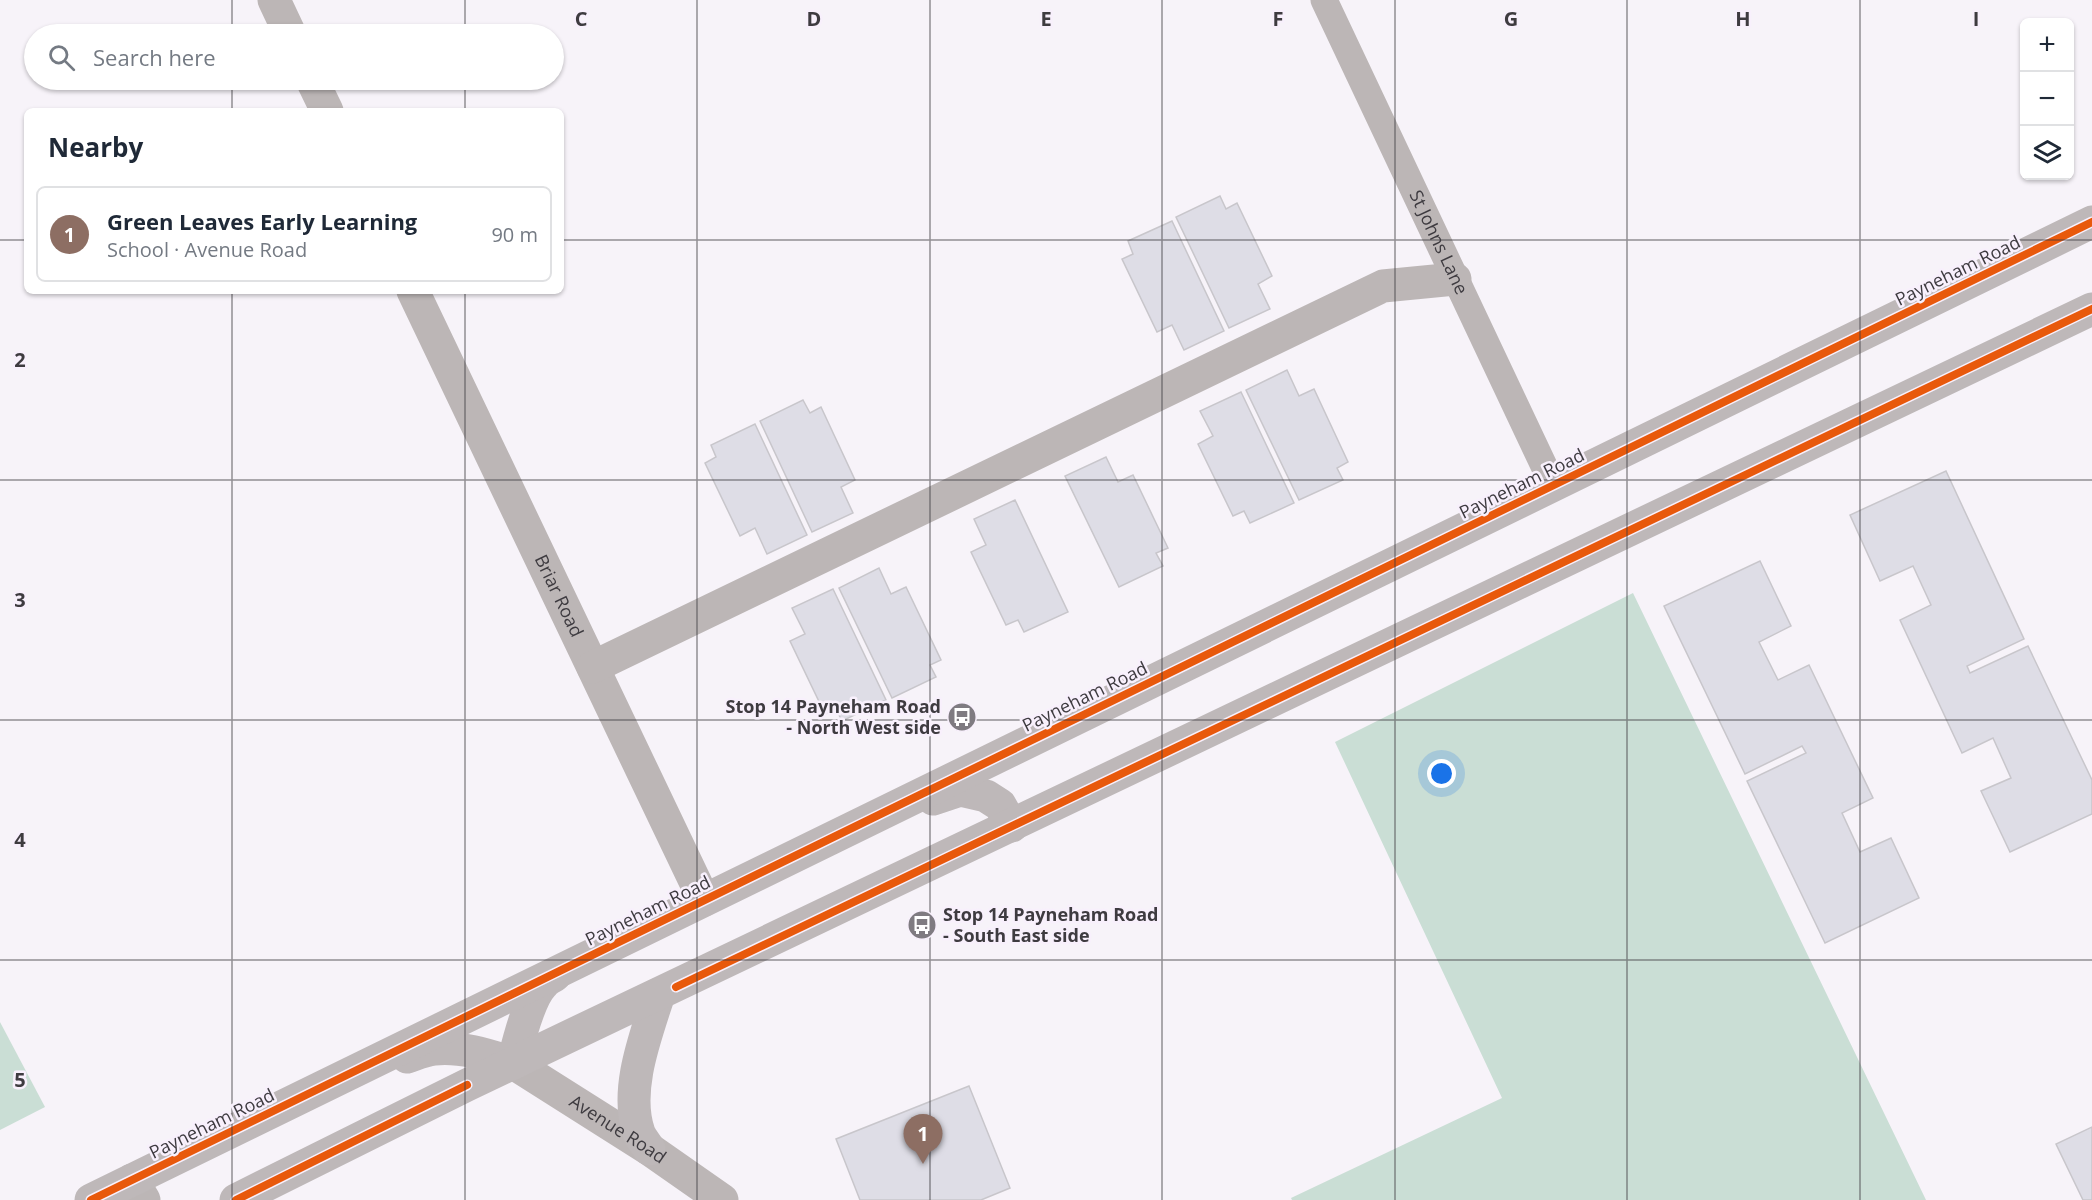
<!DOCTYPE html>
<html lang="en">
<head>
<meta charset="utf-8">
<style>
	:root { --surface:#fff; --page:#f6f6f7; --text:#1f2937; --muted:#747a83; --line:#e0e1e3; --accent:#2563eb }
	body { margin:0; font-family:"Open Sans",sans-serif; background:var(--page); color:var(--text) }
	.controls { position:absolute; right:18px; top:18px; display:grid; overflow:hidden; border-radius:9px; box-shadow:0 2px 4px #0004 }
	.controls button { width:54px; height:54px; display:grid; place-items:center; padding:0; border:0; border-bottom:2px solid var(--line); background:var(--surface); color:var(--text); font:30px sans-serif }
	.you { position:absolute; left:1442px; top:774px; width:21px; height:21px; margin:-15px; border:4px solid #fff; border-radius:50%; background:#1a73e8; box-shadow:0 0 0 9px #1a73e833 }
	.badge { display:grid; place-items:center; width:39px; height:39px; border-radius:50%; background:var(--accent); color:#fff; font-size:20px; font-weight:700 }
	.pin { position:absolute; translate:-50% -50px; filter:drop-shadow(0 2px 3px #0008) }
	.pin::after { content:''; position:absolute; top:32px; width:21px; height:18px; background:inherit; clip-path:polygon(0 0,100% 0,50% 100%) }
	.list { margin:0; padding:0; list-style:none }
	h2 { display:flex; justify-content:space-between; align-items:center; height:78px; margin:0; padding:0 24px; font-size:26px }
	h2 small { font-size:20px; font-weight:400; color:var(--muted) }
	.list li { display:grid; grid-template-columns:39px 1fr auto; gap:18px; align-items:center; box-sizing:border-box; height:96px; margin:0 12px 12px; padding:0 12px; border:2px solid var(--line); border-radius:9px }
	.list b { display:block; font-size:22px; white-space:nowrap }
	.list p { margin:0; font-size:20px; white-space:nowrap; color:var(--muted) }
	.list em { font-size:20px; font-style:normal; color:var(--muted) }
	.icon { flex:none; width:33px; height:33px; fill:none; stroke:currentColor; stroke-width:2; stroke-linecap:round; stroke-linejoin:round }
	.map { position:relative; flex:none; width:2092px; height:1200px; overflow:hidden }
	.search { position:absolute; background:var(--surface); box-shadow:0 2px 4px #0004; left:24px; top:24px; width:540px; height:66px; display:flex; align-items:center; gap:15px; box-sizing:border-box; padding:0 21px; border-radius:33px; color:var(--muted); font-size:22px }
	.panel { position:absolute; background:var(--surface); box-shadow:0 2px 4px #0004; left:24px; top:108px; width:540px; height:186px; border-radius:9px }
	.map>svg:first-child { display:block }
	.green { fill:#caded5 }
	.building { fill:#dedde6; stroke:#c8c6cb; stroke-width:1.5 }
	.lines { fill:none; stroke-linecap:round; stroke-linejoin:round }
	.service { stroke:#bcb6b6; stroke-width:27 }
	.minor { stroke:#bcb6b6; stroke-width:33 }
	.tertiary { stroke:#bcb6b6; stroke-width:33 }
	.primary { stroke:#beb8b9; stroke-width:33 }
	.cycleway-casing { stroke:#f8f0fc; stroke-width:11 }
	.cycleway { stroke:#e8590c; stroke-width:8 }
	.grid { fill:none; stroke:#3e3b40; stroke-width:1.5; stroke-opacity:0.55 }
	.labels { text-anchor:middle; stroke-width:5; stroke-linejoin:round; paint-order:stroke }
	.street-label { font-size:18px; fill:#3e3b40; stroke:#f8f0fc }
	.poi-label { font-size:18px; font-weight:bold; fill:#3e3b40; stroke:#f8f0fc; text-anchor:end }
	.grid-label { font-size:20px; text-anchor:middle; font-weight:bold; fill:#3e3b40; stroke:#f8f0fc; stroke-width:5; stroke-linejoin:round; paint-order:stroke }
</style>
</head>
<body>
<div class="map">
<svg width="2092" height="1200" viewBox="0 0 2092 1200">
	<rect width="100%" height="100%" fill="#f7f3f9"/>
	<g class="green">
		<path d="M1633,593L1926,1200H1292L1291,1198L1502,1098L1335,742Z"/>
		<path d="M0,1022L45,1107L0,1130Z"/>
	</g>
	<g class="building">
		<path d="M1220,196L1226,209L1237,203L1272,276L1258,284L1270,309L1229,328L1176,217Z"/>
		<path d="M1172,221L1224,331L1184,350L1172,325L1157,332L1122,259L1133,254L1128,241Z"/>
		<path d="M1287,370L1299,396L1314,389L1348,462L1337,468L1343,480L1299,500L1246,390Z"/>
		<path d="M1241,392L1294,503L1250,523L1244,511L1233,516L1198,444L1213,436L1200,411Z"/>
		<path d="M803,400L810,413L821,407L855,480L841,487L853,513L812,532L760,421Z"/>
		<path d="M755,424L807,535L767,554L755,528L740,536L705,463L716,457L711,445Z"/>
		<path d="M1106,457L1118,482L1133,475L1168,548L1156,553L1163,566L1119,587L1065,476Z"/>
		<path d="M1946,471L2024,639L1967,666L1970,673L2028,646L2092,780V814L2010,852L1981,791L2011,778L1993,738L1962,753L1900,620L1931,605L1913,566L1880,581L1850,515Z"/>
		<path d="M1015,500L1068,612L1024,632L1018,620L1006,625L971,552L986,545L974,519Z"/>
		<path d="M1760,561L1791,626L1759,642L1778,680L1809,665L1873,798L1842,813L1860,852L1891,838L1919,898L1825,943L1747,781L1806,753L1802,746L1745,774L1664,606Z"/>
		<path d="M879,568L891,594L906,587L941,660L930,665L936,677L892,698L839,588Z"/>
		<path d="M833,589L886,700L842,721L836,709L825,714L790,641L805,634L792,608Z"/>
		<path d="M969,1086L1010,1188L981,1200H860L836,1139Z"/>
		<path d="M2092,1127V1200H2083L2056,1144Z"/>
	</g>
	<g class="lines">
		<path class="service" id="s1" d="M1324,0L1553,485"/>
		<g class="minor">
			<path d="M274,0L290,34"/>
			<path d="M312,80L327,111"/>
			<path id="s2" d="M413,291L704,900"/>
			<path d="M593,667L1383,286L1455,279"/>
			<path d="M132,1180L144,1200"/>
		</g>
		<path class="tertiary" id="s3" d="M513,1063L649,1149L722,1200"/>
		<g class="primary">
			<path d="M933,799L960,790L986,796L1000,805L1012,826"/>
			<path d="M407,1057C416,1054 425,1050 434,1049C461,1046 488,1055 513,1063"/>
			<path d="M513,1063C518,1043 529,998 543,984C546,980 551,978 555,975"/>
			<path d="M649,1149C646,1144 641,1138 639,1133C624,1090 646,1035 659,994"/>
			<path d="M91,1200L2092,222"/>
			<path d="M236,1200L467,1085L2092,309"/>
		</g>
		<g class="cycleway-casing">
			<g id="cycleway">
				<path d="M676,987L2092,309"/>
				<path d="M91,1200L2092,222"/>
				<path d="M236,1200L467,1085"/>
			</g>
		</g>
		<use href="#cycleway" class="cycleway"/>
	</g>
	<path class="grid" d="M232,0V34M465,0V34M697,0V1200M930,0V1200M1162,0V1200M1395,0V1200M1627,0V1200M1860,0V1200M232,80V111M465,80V111M0,240H27M561,240H2092M232,291V1200M465,291V1200M0,480H2092M0,720H2092M0,960H2092"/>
	<defs>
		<g id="bus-disc" transform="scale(1.5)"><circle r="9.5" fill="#7f7b81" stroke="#f8f0fc"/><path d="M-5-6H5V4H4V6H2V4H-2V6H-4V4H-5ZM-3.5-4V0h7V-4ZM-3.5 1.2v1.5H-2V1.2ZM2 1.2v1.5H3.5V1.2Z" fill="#fff"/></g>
	</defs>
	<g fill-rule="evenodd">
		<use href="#bus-disc" x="962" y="717"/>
		<use href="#bus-disc" x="922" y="925"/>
	</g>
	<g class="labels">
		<g class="street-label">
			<text dy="6" stroke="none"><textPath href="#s1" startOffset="268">St Johns Lane</textPath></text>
			<text transform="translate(1958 271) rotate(-26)" y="6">Payneham Road</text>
			<text transform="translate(1522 484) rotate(-26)" y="6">Payneham Road</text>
			<text dy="6" stroke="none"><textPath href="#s2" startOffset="338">Briar Road</textPath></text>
			<text transform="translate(1085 697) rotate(-26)" y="6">Payneham Road</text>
			<text transform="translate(648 911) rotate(-26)" y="6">Payneham Road</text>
			<text transform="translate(212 1124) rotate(-26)" y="6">Payneham Road</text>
			<text dy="6" stroke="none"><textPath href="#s3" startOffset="124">Avenue Road</textPath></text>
		</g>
		<g class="poi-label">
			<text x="941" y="713">Stop 14 Payneham Road<tspan x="941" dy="21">- North West side</tspan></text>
			<text x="943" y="921" text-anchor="start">Stop 14 Payneham Road<tspan x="943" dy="21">- South East side</tspan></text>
		</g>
	</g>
	<g class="grid-label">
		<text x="581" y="26">C</text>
		<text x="814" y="26">D</text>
		<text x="1046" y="26">E</text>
		<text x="1278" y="26">F</text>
		<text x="1511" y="26">G</text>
		<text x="1743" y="26">H</text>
		<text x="1976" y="26">I</text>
		<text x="20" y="367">2</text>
		<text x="20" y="607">3</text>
		<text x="20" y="847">4</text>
		<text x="20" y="1087">5</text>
	</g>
</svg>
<div class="controls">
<button>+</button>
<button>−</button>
<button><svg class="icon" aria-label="layers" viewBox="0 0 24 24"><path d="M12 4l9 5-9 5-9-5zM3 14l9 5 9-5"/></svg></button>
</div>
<div class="you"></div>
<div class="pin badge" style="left:923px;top:1164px;background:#8d6e63">1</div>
<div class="search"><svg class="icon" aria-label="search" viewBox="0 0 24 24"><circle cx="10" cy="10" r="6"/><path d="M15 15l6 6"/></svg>Search here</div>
<section class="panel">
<h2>Nearby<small></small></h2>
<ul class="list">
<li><span class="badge" style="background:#8d6e63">1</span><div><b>Green Leaves Early Learning</b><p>School · Avenue Road</p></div><em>90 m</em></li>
</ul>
</section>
</div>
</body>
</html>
